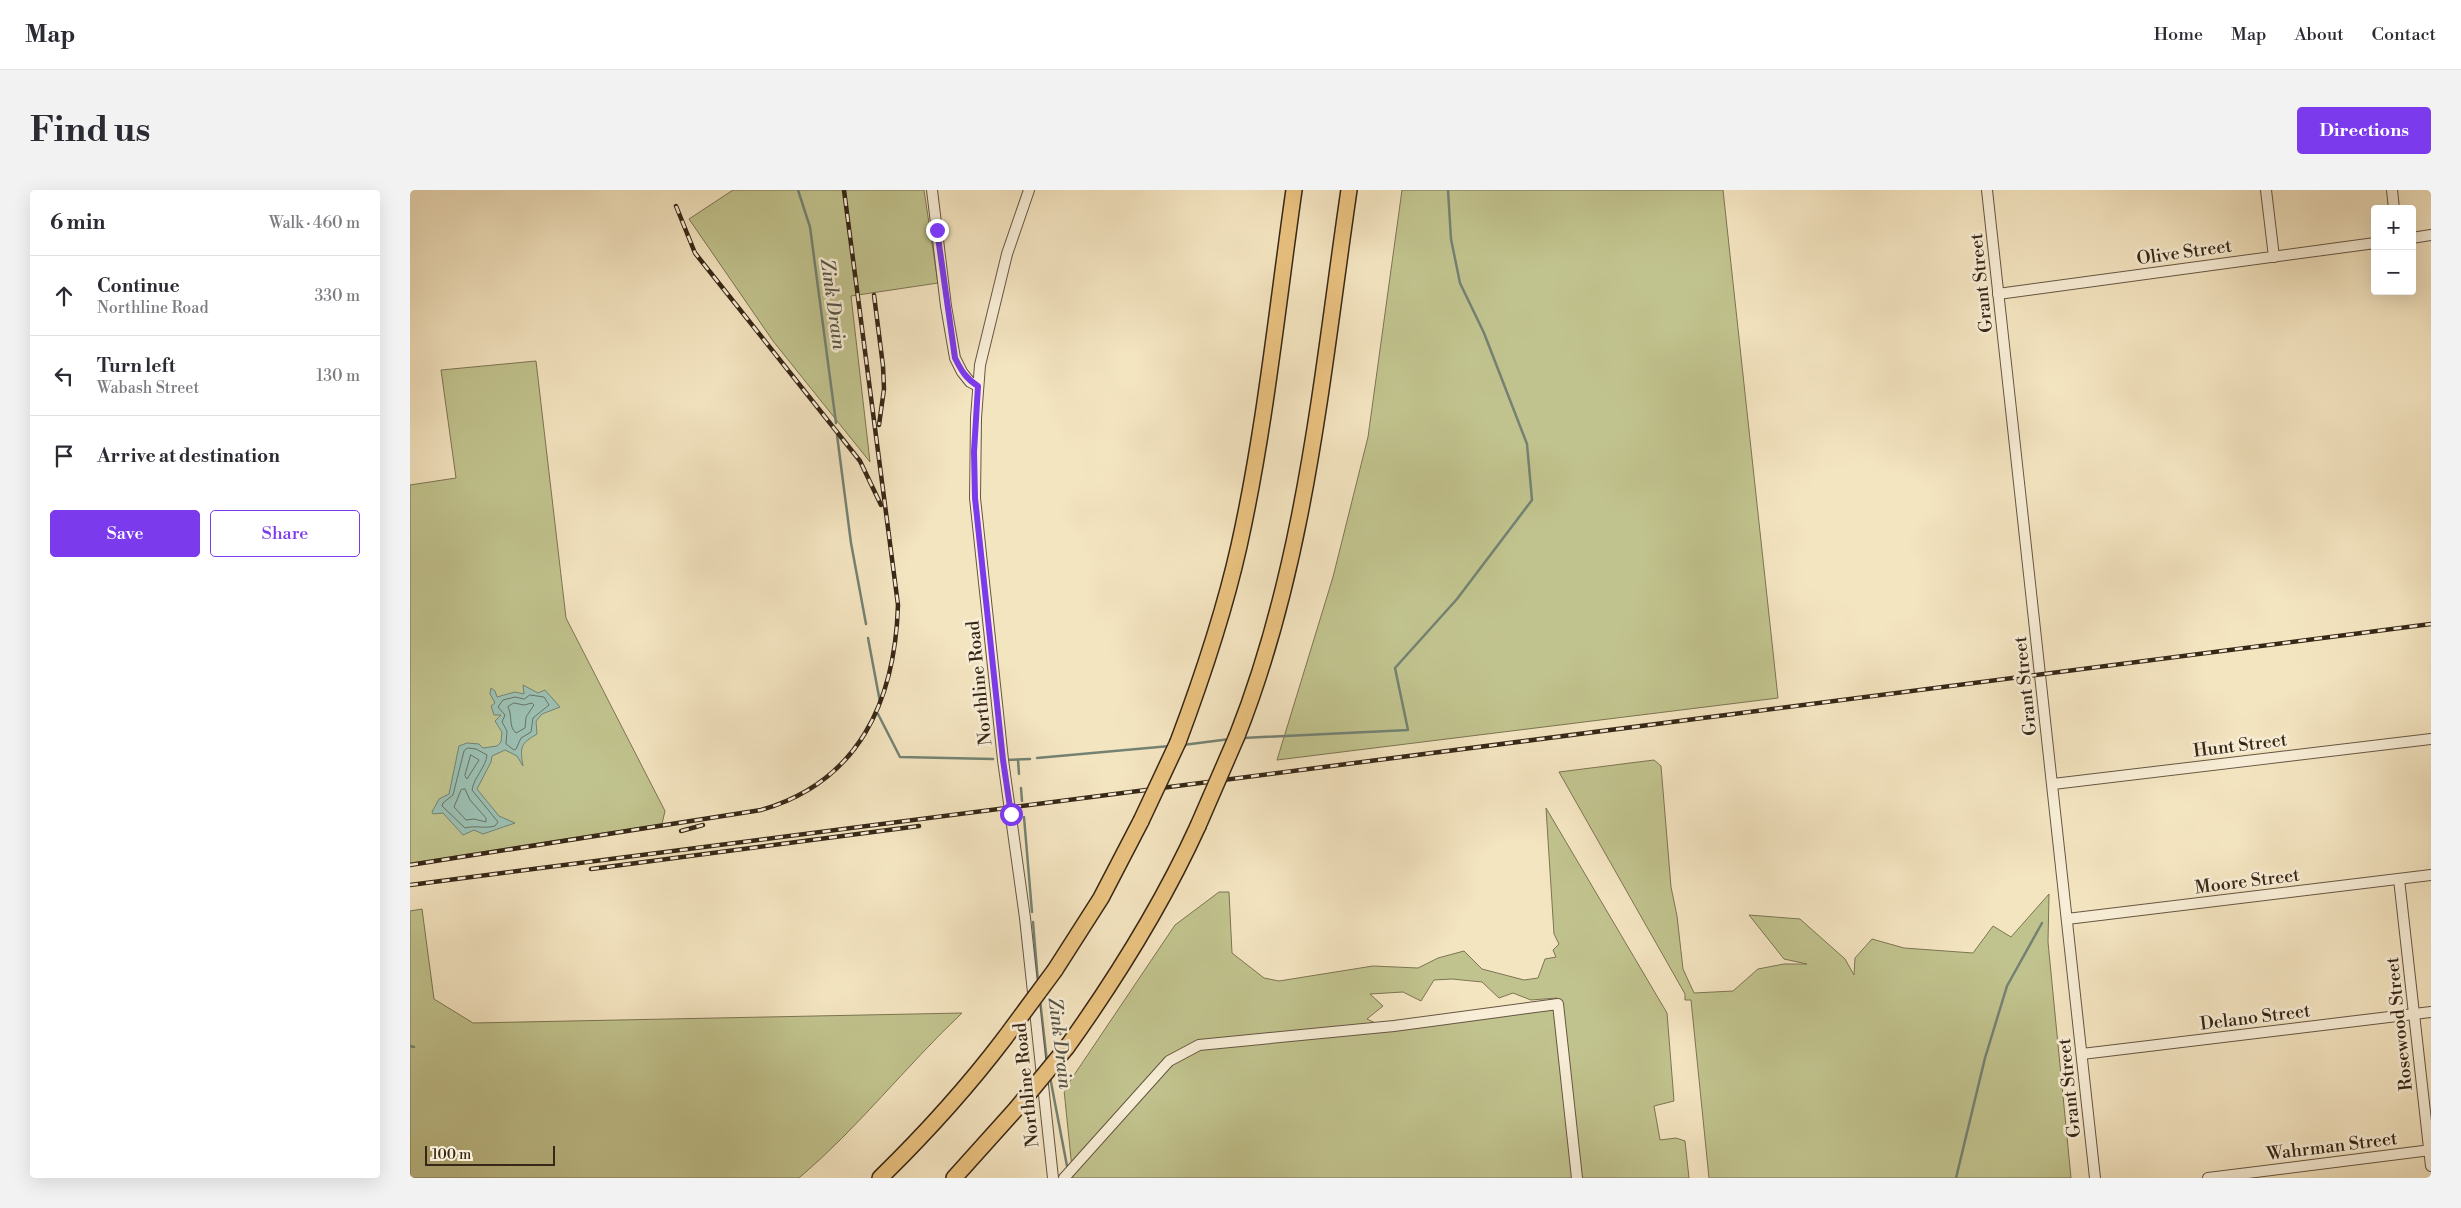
<!DOCTYPE html>
<html lang="en">
<head>
<meta charset="utf-8">
<style>
	:root { --surface:#fff; --page:#f2f2f3; --text:#2b2b33; --muted:#7c7c81; --line:#e1e1e2; --accent:#7c3aed }
	body { margin:0; font-family:"Libre Bodoni",serif; background:var(--page); color:var(--text) }
	.controls { position:absolute; right:15px; top:15px; display:grid; overflow:hidden; border-radius:5px; box-shadow:0 5px 20px #0002 }
	.controls button { width:45px; height:45px; display:grid; place-items:center; padding:0; border:0; border-bottom:1px solid var(--line); background:var(--surface); color:var(--text); font:25px sans-serif }
	.scale { position:absolute; left:15px; bottom:12px; width:130px; box-sizing:border-box; padding-left:5px; border:2px solid #372717; border-top:0; font-size:14px; line-height:18px; white-space:nowrap; color:#372717; -webkit-text-stroke:4px #f8eed7; paint-order:stroke }
	.stop { position:absolute; width:15px; height:15px; margin:-11px; border:4px solid #7c3aed; border-radius:50%; background:#fff }
	.stop.end { background:#7c3aed; border-color:#fff; box-shadow:0 1px 5px #0008 }
	.list { margin:0; padding:0; list-style:none }
	h2 { display:flex; justify-content:space-between; align-items:center; height:65px; margin:0; padding:0 20px; font-size:21px }
	h2 small { font-size:16px; font-weight:400; color:var(--muted) }
	.list li { display:grid; grid-template-columns:32px 1fr auto; gap:15px; align-items:center; box-sizing:border-box; height:80px; padding:0 20px; border-top:1px solid var(--line) }
	.list b { display:block; font-size:19px; white-space:nowrap }
	.list p { margin:0; font-size:16px; white-space:nowrap; color:var(--muted) }
	.list em { font-size:16px; font-style:normal; color:var(--muted) }
	.actions { display:flex; gap:10px; padding:15px 20px }
	.actions a { flex:1; padding:11px 0; border:1px solid var(--accent); border-radius:5px; text-align:center; font-size:18px; color:var(--accent) }
	.actions .main { background:var(--accent); color:#fff }
	.icon { flex:none; width:28px; height:28px; fill:none; stroke:currentColor; stroke-width:2; stroke-linecap:round; stroke-linejoin:round }
	.map { position:relative; flex:none; width:2021px; height:988px; overflow:hidden; border-radius:5px }
	header { display:flex; align-items:center; gap:30px; box-sizing:border-box; height:70px; padding:0 25px; background:var(--surface); border-bottom:1px solid var(--line) }
	header strong { font-size:24px }
	nav { display:flex; gap:28px; margin-inline-start:auto; font-size:18px }
	.intro { display:flex; align-items:center; justify-content:space-between; box-sizing:border-box; height:120px; padding:0 30px }
	h1 { margin:0; font-size:35px }
	.button { padding:12px 22px; border-radius:5px; background:var(--accent); color:#fff; font-size:18px; font-weight:700 }
	main { display:flex; gap:30px; padding:0 30px }
	aside { flex:1; background:var(--surface); border-radius:5px; box-shadow:0 5px 20px #0002 }
	.map>svg:first-child { display:block }
	.green { fill:#c1c38e; stroke:#7c7552; fill-rule:evenodd }
	.water { fill:#9cbfb1; stroke:#748273 }
	.lines { fill:none; stroke-linecap:round; stroke-linejoin:round }
	.shore { stroke:#6a7364; stroke-width:1 }
	.stream { stroke:#748273; stroke-width:2.5 }
	.minor-casing { stroke:#665642; stroke-width:12 }
	.highway-casing { stroke:#372717; stroke-width:18 }
	.minor { stroke:#f8eed7; stroke-width:10 }
	.highway { stroke:#eac280; stroke-width:15 }
	.rail-casing { stroke:#372717; stroke-width:4.5 }
	.rail { stroke:#f8eed7; stroke-width:2.5; stroke-dasharray:8; stroke-linecap:butt }
	.highway-bridge-casing { stroke:#372717; stroke-width:18; stroke-linecap:butt }
	.highway-bridge { stroke:#eac280; stroke-width:15 }
	.route { stroke:#7c3aed; stroke-width:6 }
	.labels { text-anchor:middle; stroke-width:5; stroke-linejoin:round; paint-order:stroke }
	.street-label { font-size:18px; fill:#372717; stroke:#f8eed7 }
	.water-label { font-size:19px; font-style:italic; fill:#555545; stroke:#f8eed7 }
</style>
</head>
<body>
<header>
<strong>Map</strong>
<nav><a>Home</a><a>Map</a><a>About</a><a>Contact</a></nav>
</header>
<div class="intro"><h1>Find us</h1><a class="button">Directions</a></div>
<main>
<aside>
<h2>6 min<small>Walk · 460 m</small></h2>
<ul class="list">
<li><svg class="icon" aria-label="ahead" viewBox="0 0 24 24"><path d="M12 20V5M6 11l6-6 6 6"/></svg><div><b>Continue</b><p>Northline Road</p></div><em>330 m</em></li>
<li><svg class="icon" aria-label="left" viewBox="0 0 24 24"><path d="M17 20v-9H6M10 6l-5 5 5 5"/></svg><div><b>Turn left</b><p>Wabash Street</p></div><em>130 m</em></li>
<li><svg class="icon" aria-label="arrive" viewBox="0 0 24 24"><path d="M6 21V4h12l-3 4 3 4H6"/></svg><div><b>Arrive at destination</b></div></li>
</ul>
<div class="actions"><a class="main">Save</a><a>Share</a></div>
</aside>
<div class="map">
<svg width="2021" height="988" viewBox="0 0 2021 988">
	<rect width="100%" height="100%" fill="#f4e5c1"/>
	<filter id="stains"><feTurbulence type="fractalNoise" baseFrequency=".004" numOctaves="4"/><feColorMatrix values="0 0 0 0 .2 0 0 0 0 .09 0 0 0 0 .02 0 0 0 .5 -.17"/></filter>
	<radialGradient id="worn" r=".72"><stop offset=".6" stop-color="#630" stop-opacity="0"/><stop offset="1" stop-color="#630" stop-opacity=".3"/></radialGradient>
	<g class="green">
		<path d="M323,0H514L528,93L441,106L460,272L363,151L279,29Z"/>
		<path d="M992,0H1313L1368,508L867,570L923,387L958,247Z"/>
		<path d="M126,171L156,428L255,621L252,634L0,673V295L46,288L31,180Z"/>
		<path d="M1244,570L1251,576L1261,697L1267,726L1273,779L1284,803L1323,801L1348,779L1374,774H1397L1374,769L1339,725L1390,729L1435,769L1444,785L1445,768L1462,749L1494,758L1563,763L1583,736L1601,747L1639,704L1638,752L1661,988H1299L1281,810H1275V804L1149,582Z"/>
		<path d="M1136,618L1257,823L1264,911L1244,916L1250,950L1266,948L1275,951L1279,988H663L654,900L765,735L809,702H819L822,763L854,788L869,791L963,776L1008,778L1028,768L1054,761L1072,779L1114,790L1128,788L1135,769L1146,767L1143,760L1149,754L1144,744ZM1042,789L1072,792L1089,808L1103,803L1121,810L1147,808L1141,820L976,838L957,829L973,816L960,804L993,802L1011,811L1024,790Z"/>
		<path d="M12,719L24,809L63,833L552,823C496,876 448,938 389,988H0V721Z"/>
	</g>
	<path class="water" d="M113,495L128,503L135,500L150,517L132,524L126,531L127,544C110,554 110,557 113,576L107,566L95,560L82,566L81,572L67,599L89,626L105,633L73,644L64,640L53,645L33,623L23,624L22,622L29,609L39,604L49,556L57,553L69,554L73,558L87,556L91,552L92,542L85,531L91,525H84L81,516L85,513L80,504L81,498L85,501L87,507L105,502L114,504Z"/>
	<g class="lines">
		<g class="shore">
			<path d="M120,505L134,507L139,515L123,528L121,542L111,548L106,559L104,560L96,554L97,541L92,532L95,525L88,517L93,510L105,507L114,509Z"/>
			<path d="M104,513L114,515L122,513L124,515L116,527L115,538L106,543C98,536 103,526 98,517Z"/>
			<path d="M58,558L66,559L77,565C76,577 64,587 62,600L88,632L85,636C74,639 66,635 55,638L32,616L33,613L43,605L54,561Z"/>
			<path d="M61,565L69,570L57,589L55,586Z"/>
			<path d="M55,599L60,610L76,628V632L64,629L56,630L44,617L51,600Z"/>
		</g>
		<g class="stream">
			<path d="M388,0L400,37L426,233"/>
			<path d="M427,245L441,353L456,434"/>
			<path d="M458,448L470,512"/>
			<path d="M468,524L490,567L583,569"/>
			<path d="M833,548L998,540L985,478L1047,409L1122,310L1117,254L1074,143L1050,93L1041,49L1038,0"/>
			<path d="M773,555L820,549"/>
			<path d="M627,568L760,556"/>
			<path d="M596,570L620,569"/>
			<path d="M608,570L609,584"/>
			<path d="M611,598L612,611"/>
			<path d="M614,627L622,722"/>
			<path d="M623,732L628,792"/>
			<path d="M630,810L637,872"/>
			<path d="M0,856L4,857"/>
			<path d="M640,887L657,976"/>
			<path d="M1546,988L1575,868L1597,796L1632,733"/>
		</g>
		<g class="minor-casing">
			<g id="minor">
				<path d="M522,0L536,116L545,168L552,182L560,192L568,196"/>
				<path d="M619,0L597,64L570,175L566,228L565,308L593,570L615,728L643,988"/>
				<path d="M1577,0L1685,988"/>
				<path d="M1856,0L1864,67"/>
				<path d="M1982,0L1984,19"/>
				<path d="M2002,48L2021,45"/>
				<path d="M1588,104L1965,53"/>
				<path d="M1643,594L2021,549"/>
				<path d="M1989,689L2021,976"/>
				<path d="M1657,729L2021,685"/>
				<path d="M1672,864L2021,822"/>
				<path d="M654,988L759,871L789,855L984,836L1148,814L1167,988"/>
				<path d="M1798,988L2021,960"/>
			</g>
		</g>
		<g class="highway-casing">
			<g id="highway">
				<path d="M827,546C896,372 912,183 939,0"/>
				<path d="M768,552C792,488 814,423 829,356C855,239 867,119 884,0"/>
				<path d="M645,780L691,708L731,631"/>
				<path d="M657,857C707,787 752,715 788,636"/>
				<path d="M470,988C515,944 556,899 594,849"/>
				<path d="M544,988L606,919"/>
			</g>
		</g>
		<use href="#minor" class="minor"/>
		<use href="#highway" class="highway"/>
		<g class="rail-casing">
			<g id="rail">
				<path d="M266,16L285,63L450,271L471,315"/>
				<path d="M464,105L473,176L474,199L469,235"/>
				<path d="M271,641L293,635"/>
				<path d="M0,675L351,620C449,592 485,511 488,415L434,0"/>
				<path d="M181,679L509,636"/>
				<path d="M0,695L2021,434"/>
			</g>
		</g>
		<use href="#rail" class="rail"/>
		<g class="highway-bridge-casing">
			<g id="highway-bridge">
				<path d="M731,631L768,552"/>
				<path d="M788,636L827,546"/>
				<path d="M594,849L645,780"/>
				<path d="M606,919L657,857"/>
			</g>
		</g>
		<use href="#highway-bridge" class="highway-bridge"/>
	</g>
	<g class="lines">
		<path class="route" d="M527,40L545,168C551,180 556,189 568,196L564,262L565,308L593,570L601,624"/>
	</g>
	<g class="labels">
		<g class="street-label">
			<text transform="translate(1774 62) rotate(-8)" y="6">Olive Street</text>
			<text transform="translate(1571 93) rotate(-96)" y="6">Grant Street</text>
			<text transform="translate(569 493) rotate(-96)" y="6">Northline Road</text>
			<text transform="translate(1615 496) rotate(-96)" y="6">Grant Street</text>
			<text transform="translate(1830 555) rotate(-7)" y="6">Hunt Street</text>
			<text transform="translate(1837 691) rotate(-7)" y="6">Moore Street</text>
			<text transform="translate(1845 827) rotate(-7)" y="6">Delano Street</text>
			<text transform="translate(1989 834) rotate(-96)" y="6">Rosewood Street</text>
			<text transform="translate(616 895) rotate(-96)" y="6">Northline Road</text>
			<text transform="translate(1659 898) rotate(-96)" y="6">Grant Street</text>
			<text transform="translate(1922 956) rotate(-7)" y="6">Wahrman Street</text>
		</g>
		<g class="water-label">
			<text transform="translate(424 114) rotate(82)" y="7">Zink Drain</text>
			<text transform="translate(651 853) rotate(83)" y="7">Zink Drain</text>
		</g>
	</g>
	<rect width="100%" height="100%" filter="url(#stains)"/>
	<rect width="100%" height="100%" fill="url(#worn)"/>
</svg>
<div class="controls">
<button>+</button>
<button>−</button>
</div>
<div class="scale">100 m</div>
<div class="stop" style="left:601px;top:624px"></div>
<div class="stop end" style="left:527px;top:40px"></div>
</div>
</main>
</body>
</html>
